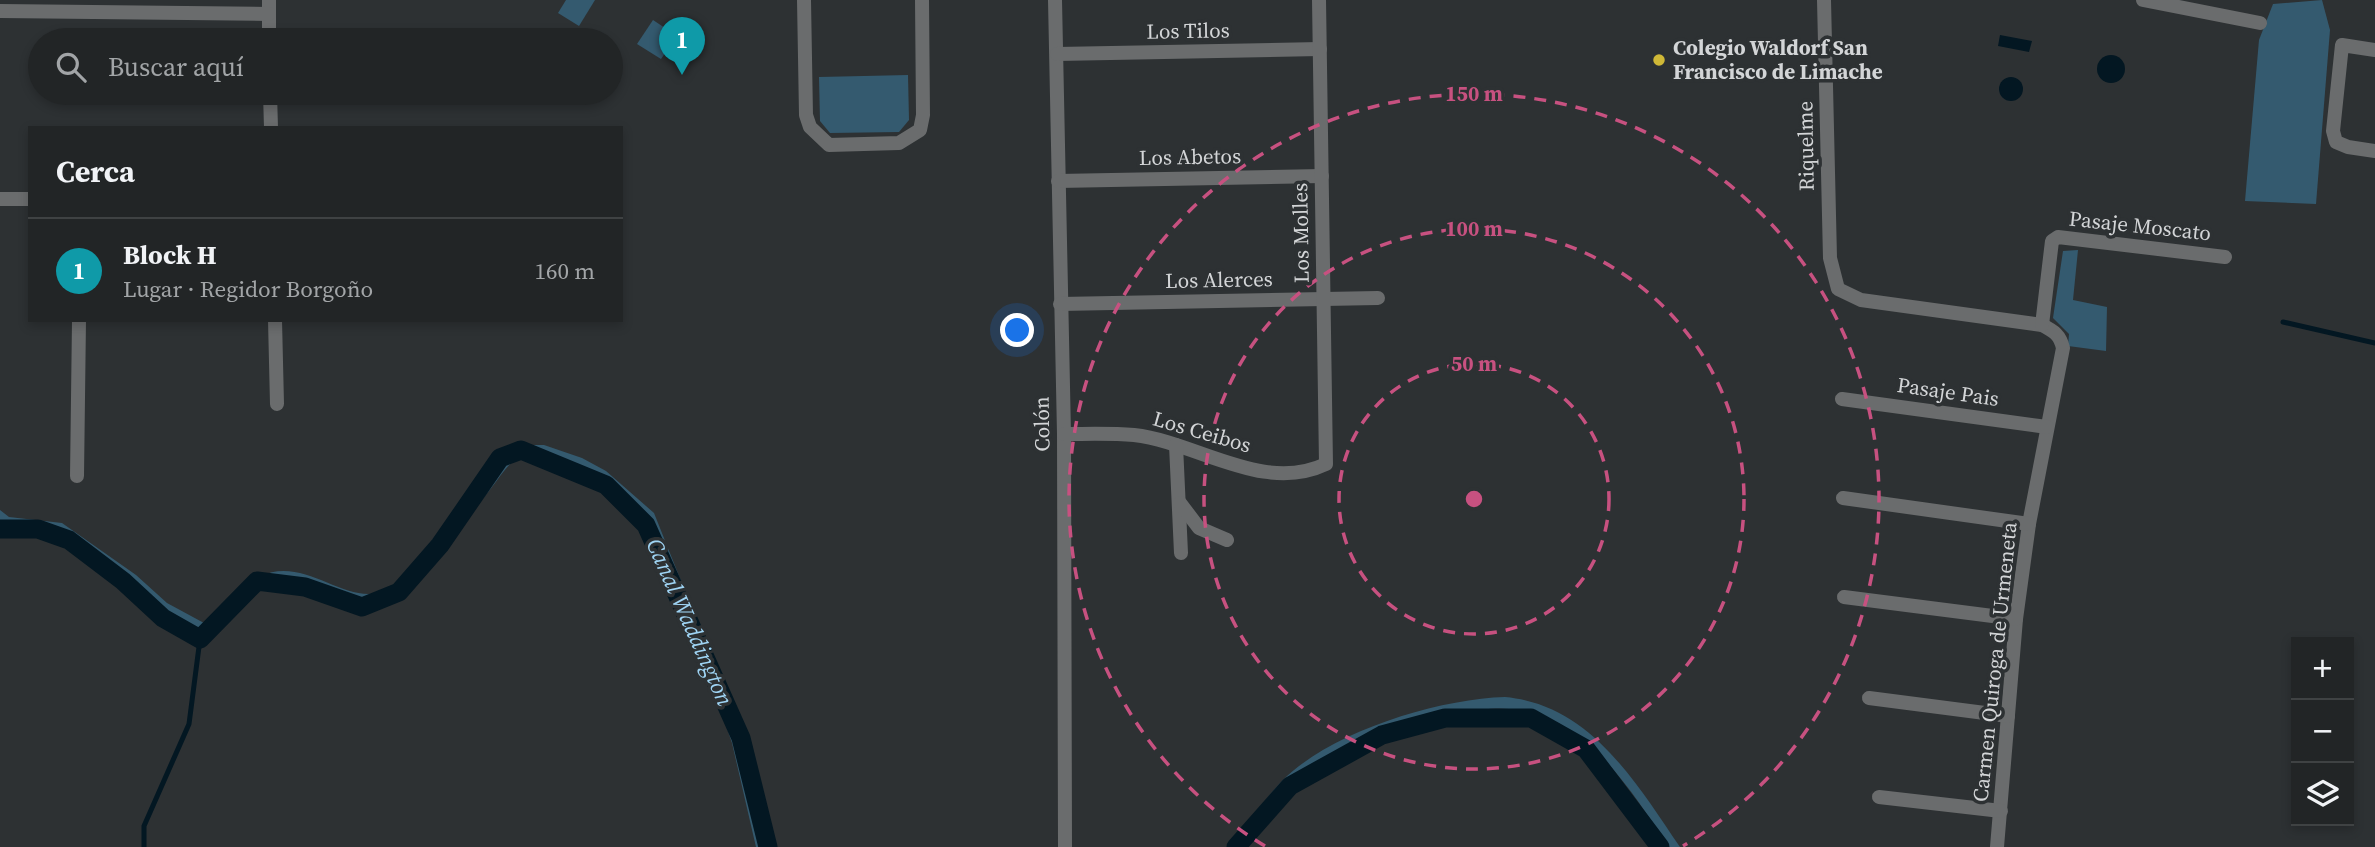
<!DOCTYPE html>
<html lang="es">
<head>
<meta charset="utf-8">
<style>
	:root { --surface:#222526; --page:#2a2d2e; --text:#f1f3f6; --muted:#a2a5a7; --line:#3f4243; --accent:#cfb837 }
	body { margin:0; font-family:"Source Serif 4",serif; background:var(--page); color:var(--text) }
	.controls { position:absolute; right:21px; bottom:21px; display:grid; overflow:hidden; border-radius:0px; box-shadow:0 4px 10px #0003 }
	.controls button { width:63px; height:63px; display:grid; place-items:center; padding:0; border:0; border-bottom:2px solid var(--line); background:var(--surface); color:var(--text); font:35px sans-serif }
	.you { position:absolute; left:1018px; top:331px; width:24px; height:24px; margin:-18px; border:5px solid #fff; border-radius:50%; background:#1a73e8; box-shadow:0 0 0 10px #1a73e833 }
	.badge { display:grid; place-items:center; width:46px; height:46px; border-radius:50%; background:var(--accent); color:#fff; font-size:23px; font-weight:700 }
	.pin { position:absolute; translate:-50% -58px; filter:drop-shadow(0 2px 4px #0008) }
	.pin::after { content:''; position:absolute; top:37px; width:24px; height:21px; background:inherit; clip-path:polygon(0 0,100% 0,50% 100%) }
	.list { margin:0; padding:0; list-style:none }
	h2 { display:flex; justify-content:space-between; align-items:center; height:91px; margin:0; padding:0 28px; font-size:30px }
	h2 small { font-size:23px; font-weight:400; color:var(--muted) }
	.list li { display:grid; grid-template-columns:46px 1fr auto; gap:21px; align-items:center; box-sizing:border-box; height:105px; padding:0 28px; border-top:2px solid var(--line) }
	.list b { display:block; font-size:26px; white-space:nowrap }
	.list p { margin:0; font-size:23px; white-space:nowrap; color:var(--muted) }
	.list em { font-size:23px; font-style:normal; color:var(--muted) }
	.icon { flex:none; width:38px; height:38px; fill:none; stroke:currentColor; stroke-width:2; stroke-linecap:round; stroke-linejoin:round }
	.map { position:relative; flex:none; width:2375px; height:847px; overflow:hidden }
	.search { position:absolute; background:var(--surface); box-shadow:0 4px 10px #0003; left:28px; top:28px; width:595px; height:77px; display:flex; align-items:center; gap:18px; box-sizing:border-box; padding:0 24px; border-radius:38px; color:var(--muted); font-size:26px }
	.panel { position:absolute; background:var(--surface); box-shadow:0 4px 10px #0003; left:28px; top:126px; width:595px; height:196px; border-radius:0px }
	.map>svg:first-child { display:block }
	.green { fill:#345a6f }
	.water { fill:#031722 }
	.lines { fill:none; stroke-linecap:round; stroke-linejoin:round }
	.stream { stroke:#031722; stroke-width:5 }
	.canal { stroke:#031722; stroke-width:19 }
	.minor { stroke:#6a6c6d; stroke-width:14 }
	.ring { fill:none; stroke:#c75180; stroke-width:3.5; stroke-dasharray:12 9 }
	.poi-dot { fill:#cfb837; stroke:#2d3133; stroke-width:2.5 }
	.labels { text-anchor:middle; stroke-width:7; stroke-linejoin:round; paint-order:stroke }
	.street-label { font-size:21px; fill:#d3d5d7; stroke:#2d3133 }
	.poi-label { font-size:21px; font-weight:bold; fill:#d3d5d7; stroke:#2d3133; text-anchor:start }
	.water-label { font-size:23px; font-style:italic; fill:#9fd4f4; stroke:#2d3133 }
	.centre { fill:#c75180; stroke:#2d3133; stroke-width:3.5 }
	.ring-label { font-size:21px; text-anchor:middle; font-weight:bold; fill:#c75180; stroke:#2d3133; stroke-width:7; stroke-linejoin:round; paint-order:stroke }
</style>
</head>
<body>
<div class="map">
<svg width="2375" height="847" viewBox="0 0 2375 847">
	<rect width="100%" height="100%" fill="#2d3133"/>
	<g class="green">
		<path d="M566,0H595L579,26L558,13Z"/>
		<path d="M2322,0L2330,30L2316,204L2245,201L2259,40L2273,4Z"/>
		<path d="M653,20L677,36L661,59L637,44Z"/>
		<path d="M908,75L909,120L899,132L830,133L820,121L819,77Z"/>
		<path d="M2078,250L2073,300L2107,307L2106,351L2068,346L2069,334L2053,318L2063,251Z"/>
		<path d="M544,445L582,458L606,471L654,513L726,694L765,847H756L732,743L708,672L650,525C636,500 610,485 585,471C569,462 544,448 525,454C510,459 501,476 492,487C472,512 417,585 391,597C352,615 317,575 278,580C246,584 232,625 201,634L179,622L71,538L55,529L0,521V510L9,517L62,523L136,575L167,603L204,623L212,620C227,607 242,587 260,577C304,553 350,611 388,589C419,572 461,512 485,483C493,473 501,458 513,451C523,445 532,445 544,445Z"/>
		<path d="M1505,697C1591,705 1636,783 1680,847H1669C1638,801 1609,753 1560,724C1547,716 1525,711 1509,709C1464,703 1339,746 1303,775C1278,796 1261,824 1239,847H1227C1247,827 1262,802 1282,781C1330,732 1437,699 1505,697Z"/>
	</g>
	<g class="water">
		<path d="M2000,35L2032,41L2029,52L1998,46Z"/>
		<circle cx="2111" cy="69" r="14"/>
		<circle cx="2011" cy="89" r="12"/>
	</g>
	<g class="lines">
		<g class="stream">
			<path d="M2283,322L2375,343"/>
			<path d="M144,847V826L189,724L200,639"/>
		</g>
		<g class="canal">
			<path d="M0,529H38L69,540L123,581L163,618L200,639L257,581L305,587L362,607L399,592L440,545L500,458L521,450L606,485L646,525L741,738L768,847"/>
			<path d="M1236,847L1290,786L1382,735L1445,718H1531L1586,749L1660,847"/>
		</g>
		<g class="minor">
			<path d="M269,0V40"/>
			<path d="M804,0L806,115L810,127L829,145L899,143L920,130L923,115L922,0"/>
			<path d="M1055,0L1064,434L1065,847"/>
			<path d="M1824,0L1830,258L1838,289L1861,300L2042,325C2054,331 2060,335 2063,348L2029,524L2016,619L1997,847"/>
			<path d="M2143,0L2260,23"/>
			<path d="M0,11L269,14"/>
			<path d="M2375,50L2342,45L2333,131L2336,142L2348,147L2375,151"/>
			<path d="M1057,54L1320,49"/>
			<path d="M270,93L271,128"/>
			<path d="M1058,181L1322,176"/>
			<path d="M0,199H30"/>
			<path d="M1060,304L1378,298"/>
			<path d="M275,320L277,404"/>
			<path d="M2042,325L2052,241L2058,237L2225,257"/>
			<path d="M1842,399L2047,427"/>
			<path d="M1064,434C1087,434 1111,433 1134,435C1197,442 1263,494 1326,464L1319,0"/>
			<path d="M1176,445L1181,553"/>
			<path d="M77,476L79,320"/>
			<path d="M1843,498L2029,524"/>
			<path d="M1180,503L1199,528L1227,540"/>
			<path d="M1844,597L2016,619"/>
			<path d="M1869,698L2008,716"/>
			<path d="M1879,797L2001,811"/>
		</g>
	</g>
	<g class="ring">
		<circle cx="1474" cy="499" r="135"/>
		<circle cx="1474" cy="499" r="270"/>
		<path d="M1265 846A405 405 0 1 1 1683 846"/>
	</g>
	<circle class="poi-dot" cx="1659" cy="60" r="7"/>
	<g class="labels">
		<g class="street-label">
			<text transform="translate(1188 31) rotate(-1)" y="7">Los Tilos</text>
			<text transform="translate(1806 146) rotate(-91)" y="7">Riquelme</text>
			<text transform="translate(1190 157) rotate(-1)" y="7">Los Abetos</text>
			<text transform="translate(2140 226) rotate(6)" y="7">Pasaje Moscato</text>
			<text transform="translate(1301 233) rotate(-91)" y="7">Los Molles</text>
			<text transform="translate(1219 280) rotate(-1)" y="7">Los Alerces</text>
			<text transform="translate(1948 392) rotate(8)" y="7">Pasaje Pais</text>
			<text transform="translate(1042 424) rotate(-91)" y="7">Colón</text>
			<text transform="translate(1202 432) rotate(16)" y="7">Los Ceibos</text>
			<text transform="translate(1995 662) rotate(-84)" y="7">Carmen Quiroga de Urmeneta</text>
		</g>
		<g class="poi-label">
			<text x="1673" y="55">Colegio Waldorf San<tspan x="1673" dy="24">Francisco de Limache</tspan></text>
		</g>
		<g class="water-label">
			<text transform="translate(690 622) rotate(66)" y="8">Canal Waddington</text>
		</g>
	</g>
	<circle cx="1474" cy="499" r="10" class="centre"/>
	<g class="ring-label">
		<text x="1474" y="101">150 m</text>
		<text x="1474" y="236">100 m</text>
		<text x="1474" y="371">50 m</text>
	</g>
</svg>
<div class="controls">
<button>+</button>
<button>−</button>
<button><svg class="icon" aria-label="layers" viewBox="0 0 24 24"><path d="M12 4l9 5-9 5-9-5zM3 14l9 5 9-5"/></svg></button>
</div>
<div class="you"></div>
<div class="pin badge" style="left:682px;top:75px;background:#0f9aa8">1</div>
<div class="search"><svg class="icon" aria-label="search" viewBox="0 0 24 24"><circle cx="10" cy="10" r="6"/><path d="M15 15l6 6"/></svg>Buscar aquí</div>
<section class="panel">
<h2>Cerca<small></small></h2>
<ul class="list">
<li><span class="badge" style="background:#0f9aa8">1</span><div><b>Block H</b><p>Lugar · Regidor Borgoño</p></div><em>160 m</em></li>
</ul>
</section>
</div>
</body>
</html>
